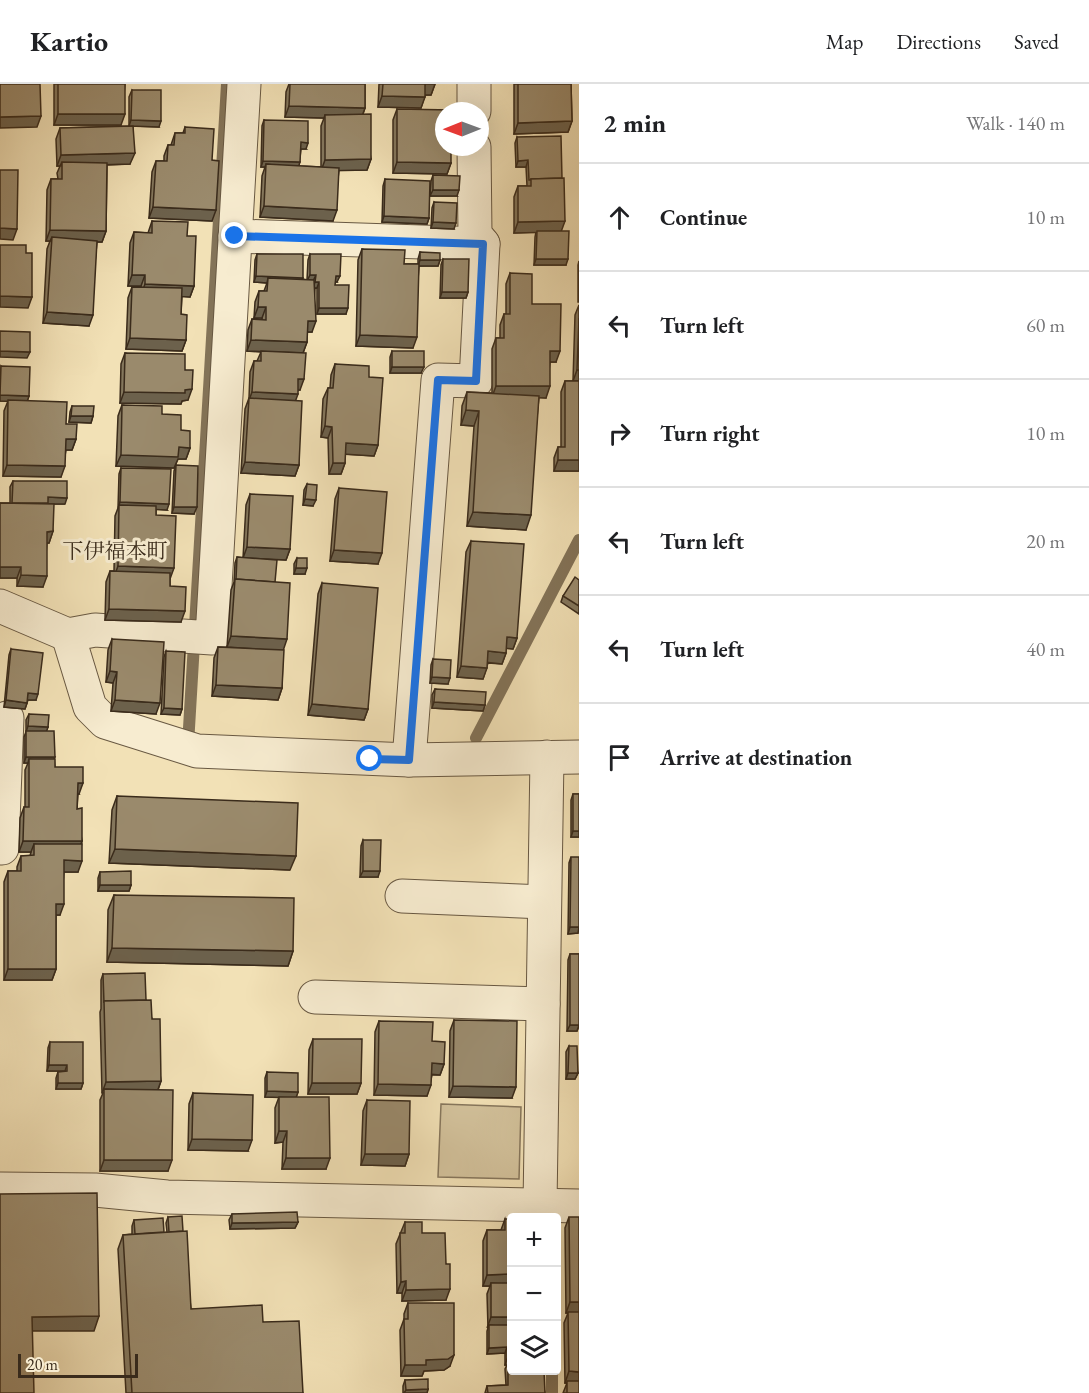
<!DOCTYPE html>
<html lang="en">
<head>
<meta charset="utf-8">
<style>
	:root { --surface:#fff; --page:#f6f6f6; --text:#202124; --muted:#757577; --line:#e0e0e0 }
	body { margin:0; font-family:"EB Garamond","Noto Serif JP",serif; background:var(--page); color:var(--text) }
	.controls { position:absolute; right:18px; bottom:18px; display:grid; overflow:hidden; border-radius:6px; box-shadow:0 6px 24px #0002 }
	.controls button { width:54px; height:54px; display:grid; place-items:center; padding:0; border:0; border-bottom:2px solid var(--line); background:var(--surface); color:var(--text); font:30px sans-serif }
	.compass { position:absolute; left:435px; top:18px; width:54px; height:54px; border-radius:50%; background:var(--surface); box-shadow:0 6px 24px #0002; rotate:269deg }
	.scale { position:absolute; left:18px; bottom:15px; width:120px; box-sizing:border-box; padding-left:6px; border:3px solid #3a2b1b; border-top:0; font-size:16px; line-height:21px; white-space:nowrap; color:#3a2b1b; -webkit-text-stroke:4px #f7ecd0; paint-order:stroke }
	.stop { position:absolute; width:18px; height:18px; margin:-14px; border:4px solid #1a73e8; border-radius:50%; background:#fff }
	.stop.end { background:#1a73e8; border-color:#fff; box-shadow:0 2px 6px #0008 }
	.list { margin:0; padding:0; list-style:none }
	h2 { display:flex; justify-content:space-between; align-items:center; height:78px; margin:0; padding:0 24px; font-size:26px }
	h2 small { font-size:20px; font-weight:400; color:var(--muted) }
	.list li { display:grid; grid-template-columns:39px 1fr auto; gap:18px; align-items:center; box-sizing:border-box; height:108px; padding:0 24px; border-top:2px solid var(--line) }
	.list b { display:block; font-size:22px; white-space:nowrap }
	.list em { font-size:20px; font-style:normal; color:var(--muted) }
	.icon { flex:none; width:33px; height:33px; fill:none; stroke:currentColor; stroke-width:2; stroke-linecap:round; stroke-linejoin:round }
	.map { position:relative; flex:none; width:579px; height:1309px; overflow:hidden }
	header { display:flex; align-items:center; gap:36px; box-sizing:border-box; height:84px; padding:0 30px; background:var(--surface); border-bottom:2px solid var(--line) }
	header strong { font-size:28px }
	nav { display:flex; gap:33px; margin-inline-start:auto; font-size:21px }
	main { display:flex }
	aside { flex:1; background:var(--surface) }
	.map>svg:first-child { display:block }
	.green { fill:#d3c29c; stroke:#86765c; stroke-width:1.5 }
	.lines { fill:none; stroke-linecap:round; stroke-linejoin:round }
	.stream { stroke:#837358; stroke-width:12 }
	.minor-casing { stroke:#685842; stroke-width:35 }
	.minor { stroke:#f7ecd0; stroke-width:33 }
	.wall { fill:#84775d; stroke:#3a2b1b; stroke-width:1.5 }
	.shaded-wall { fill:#6c614c; stroke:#3a2b1b; stroke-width:1.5 }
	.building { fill:#9a8a6c; stroke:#3a2b1b; stroke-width:1.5 }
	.route { stroke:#1a73e8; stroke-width:8 }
	.labels { text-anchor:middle; stroke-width:6; stroke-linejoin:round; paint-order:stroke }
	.neighbourhood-label { font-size:21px; fill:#3a2b1b; stroke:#f7ecd0 }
</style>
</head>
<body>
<header>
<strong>Kartio</strong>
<nav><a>Map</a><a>Directions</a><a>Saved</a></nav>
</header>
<main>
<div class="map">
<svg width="579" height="1309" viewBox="0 0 579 1309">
	<rect width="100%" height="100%" fill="#f2e1b6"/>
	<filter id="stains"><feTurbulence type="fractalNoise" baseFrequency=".00333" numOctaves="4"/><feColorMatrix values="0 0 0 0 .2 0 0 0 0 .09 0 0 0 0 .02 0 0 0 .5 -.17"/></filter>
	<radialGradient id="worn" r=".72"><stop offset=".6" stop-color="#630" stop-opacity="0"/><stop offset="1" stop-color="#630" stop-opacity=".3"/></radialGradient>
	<path class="green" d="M441,1020L521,1023L519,1095L438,1093Z"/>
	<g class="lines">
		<g class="stream">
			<path d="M476,654L579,456"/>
			<path d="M188,661L227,0"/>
			<path d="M552,1286V1309"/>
		</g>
		<g class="minor-casing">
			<g id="minor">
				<path d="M474,0V27"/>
				<path d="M474,63L475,150L483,160L476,297L438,296L409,676L579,673"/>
				<path d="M235,152L483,160"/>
				<path d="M0,522L68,551L95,546L212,554L244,0"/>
				<path d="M68,551L90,623L105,638L197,667L409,676"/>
				<path d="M0,764H2L7,634"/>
				<path d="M402,812L544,818"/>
				<path d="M315,913L543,920"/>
				<path d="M0,1105L95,1106L167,1113L579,1122"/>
				<path d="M540,1121L547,673"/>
			</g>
		</g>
		<use href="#minor" class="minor"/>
	</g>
	<g class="wall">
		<path d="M54,0H125L121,41H54Z"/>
		<path d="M289,0H365V24L363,30L371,75L367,86H339L333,137L260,133L262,92L265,83H261L262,42L264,36L306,65H301L299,82L321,83V42L324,34L285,33L286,8Z"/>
		<path d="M379,0H435L431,11H425L421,24L378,23Z"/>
		<path d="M514,0H571L572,37L568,48L514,50Z"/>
		<path d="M132,6L159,43L133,42L130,80L107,81L106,147L102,158H97L89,242L43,239L47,165L50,157H46L47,106L51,95H58L57,89L60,82H57L56,55L60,44L129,42V13Z"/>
		<path d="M397,25L451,79L447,90L393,89V36Z"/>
		<path d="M185,43L212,76V137L149,134L152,88L156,77H164V72L168,61H171L175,49H183Z"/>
		<path d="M517,53L561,147L566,181H534L535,153L536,148L514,149V113L518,102H527L526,83H516L515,59Z"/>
		<path d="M433,91L457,112H430L431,97Z"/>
		<path d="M385,95L429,134L427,140L382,138L383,102Z"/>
		<path d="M434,118L454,145L431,144L432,124Z"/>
		<path d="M152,137L187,152L194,202L190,213L182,212L181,230L186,256L182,267L126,265L128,214L132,203H141V202H128L130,159L134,148L148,149Z"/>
		<path d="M362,165L404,180H418V175L420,168L440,176L438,182H419L413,264L356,262L358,176Z"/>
		<path d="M257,170L302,195L307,196L308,176L310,170L337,198H335V201L346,230H317V204H315L312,248H307V258L303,269L300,306H298L295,316L299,381L295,392L241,389L245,325L249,314L250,288L254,277H257L261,268L247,267L248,246L252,235L262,236V234H254L255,218L259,207H264L267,199L254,198L255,176Z"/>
		<path d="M443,175L468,208L466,214H440L441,181Z"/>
		<path d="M579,177V218H578V181Z"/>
		<path d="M510,189L532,220L556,278H550L546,314L539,313L526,446L467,442L474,342L461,341L462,322L467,308L492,309V265L496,254H500V241L504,230H506V200Z"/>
		<path d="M579,221V387H554V374L558,363H561V308L565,297H573L575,231Z"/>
		<path d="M392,267L421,289H390V273Z"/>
		<path d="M125,269L185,286L188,316L182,317L181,320L120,319L121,280Z"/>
		<path d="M335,280L369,293L378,361L374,372L345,370V379L341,390H329L328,354L321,353L323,315L328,304H330L331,291Z"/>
		<path d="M1,282L29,312L27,317L66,340L76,355L72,366H66L61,393L3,392L4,327L8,317H0Z"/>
		<path d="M122,321L162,330L181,346L190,364L186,375H178L174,384L116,382L118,332Z"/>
		<path d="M72,322L93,332L91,339L69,338L70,328Z"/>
		<path d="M176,381L194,430L172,429L174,387Z"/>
		<path d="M121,384L167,426L156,425V431L170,495V502L181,538L105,536L106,498L110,487H114L115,432L118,424L119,390Z"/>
		<path d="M13,397L65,420H48L53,447L49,459H47L43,503L17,502V494H0V419H10V403Z"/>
		<path d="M307,400L313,422L303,421L304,406Z"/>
		<path d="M339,404L378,480L330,477L335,415Z"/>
		<path d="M250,410L290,465L286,476L247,474L275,498L283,566L282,604L278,616L212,612L214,574L218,563L254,564L227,563L231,506L234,498L235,479L237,473L243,474L246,421Z"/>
		<path d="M471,457L517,554L513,565L506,564V569L502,580L488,579L483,595L457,593L466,468Z"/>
		<path d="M297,474L305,490H294V480Z"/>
		<path d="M579,496V530L561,518L563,512Z"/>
		<path d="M322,499L368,625L364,636L308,631L318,510Z"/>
		<path d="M112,555L156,630L111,627L113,599L106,598L108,566Z"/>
		<path d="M11,565L36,616H28L25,625L4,623L9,571Z"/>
		<path d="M166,567L182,625L180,631L161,630L164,573Z"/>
		<path d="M433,575L448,600L430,599L431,581Z"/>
		<path d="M435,605L485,621L483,627L432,624V611Z"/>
		<path d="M29,630L48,643L46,647L54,675L55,683L79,710H78L77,725L82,757L78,788H64L60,831H56V885L52,896H4V798L8,787H17V783L21,772H30L31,768H19L20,734L24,723H25V686L28,679H24V653L26,648V636Z"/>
		<path d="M573,710H579V753H571V716Z"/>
		<path d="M117,712L290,786L109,779L112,726Z"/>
		<path d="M363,756L378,793H360L361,762Z"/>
		<path d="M571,773L578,849L568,850L569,779Z"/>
		<path d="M100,788L131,801L129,807H98V794Z"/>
		<path d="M114,811L293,867L288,882L107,878L108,826Z"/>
		<path d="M570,870H579V942L577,947H567L568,876Z"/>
		<path d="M103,890L146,916L152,935L161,997L158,1006L168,1087H100V1016L103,1009H102L100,928L101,925V896Z"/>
		<path d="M454,936L512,1014L449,1013L450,947Z"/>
		<path d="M379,937L432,957L444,980L440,991H432L427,1012L374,1011L375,948Z"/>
		<path d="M313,955L361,999L357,1010H308L309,966Z"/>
		<path d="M50,958L83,999L81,1005H56V994L58,988L65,987H47L48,964Z"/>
		<path d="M569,962L578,989L575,995H566V968Z"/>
		<path d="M267,988L298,1008L296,1013L326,1085H282L283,1058L275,1059V1024L279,1013H265V994Z"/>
		<path d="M193,1009L248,1067L188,1066L189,1020Z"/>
		<path d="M367,1016L409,1070L405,1082L361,1081L363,1027Z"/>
		<path d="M232,1130L298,1138L295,1144L230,1145L229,1136Z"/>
		<path d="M168,1133L182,1148L191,1225L263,1238L303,1309H126L118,1165L123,1151L132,1150V1142L134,1136L164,1149L167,1148L166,1139Z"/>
		<path d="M569,1133L579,1309H563L567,1299H565L564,1239L568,1229H566L565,1144Z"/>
		<path d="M505,1135L545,1309H485L487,1302L506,1301L505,1285L507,1281H505V1269L487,1270V1247L488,1244L487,1210L490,1202H483V1157L487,1146H501Z"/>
		<path d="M405,1138L422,1149L446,1180V1216L402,1217V1209H397L396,1160Z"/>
		<path d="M408,1219L450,1282L444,1286L424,1287L422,1292H401L400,1246L404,1235V1230Z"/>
		<path d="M405,1296L428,1305L427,1309H403V1302Z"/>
	</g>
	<g class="shaded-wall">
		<path d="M425,0H435L431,11H421Z"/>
		<path d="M382,12L425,13L421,24L378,23Z"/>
		<path d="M289,22L365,24L361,35L325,31L324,34L285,33Z"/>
		<path d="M58,30H125L121,41H54Z"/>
		<path d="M41,32L37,43L0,44V33Z"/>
		<path d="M131,36L161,37L159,43L129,42Z"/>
		<path d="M572,37L568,48L514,50L518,39Z"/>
		<path d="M301,58L308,59L306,65H298Z"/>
		<path d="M135,69L130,80L62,82V78L60,82H57L61,71Z"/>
		<path d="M371,75L367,86L321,87L325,76Z"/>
		<path d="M528,76L526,83H516L518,77Z"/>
		<path d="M263,77L300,78L298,84L266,80L265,83H261Z"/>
		<path d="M397,78L451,79L447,90L393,89Z"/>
		<path d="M433,106H459L457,112H430Z"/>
		<path d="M264,122L337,126L333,137L260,133Z"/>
		<path d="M153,123L216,126L212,137L149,134Z"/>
		<path d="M384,132L429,134L427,140L382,138Z"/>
		<path d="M565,137L561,148L514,149L518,138Z"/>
		<path d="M433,138L456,139L454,145L431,144Z"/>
		<path d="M0,144L17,145L13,156L0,155Z"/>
		<path d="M50,146L106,147L102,158L51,157L52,153L50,157H46Z"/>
		<path d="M536,175H568L566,181H534Z"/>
		<path d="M420,176H440L438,182H418Z"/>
		<path d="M132,191H145L141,202H128Z"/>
		<path d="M310,191H316L313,197H307Z"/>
		<path d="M256,192L303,194L301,200L268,194L267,199L254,198Z"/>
		<path d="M336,192H340L337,198H333Z"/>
		<path d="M315,198H319L317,204H313Z"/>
		<path d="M145,200L194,202L190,213L141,211Z"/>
		<path d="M442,208H468L466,214H440Z"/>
		<path d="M0,212L32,213L28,224L0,223Z"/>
		<path d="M258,223H266L262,234H254Z"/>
		<path d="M319,224H348L346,230H317Z"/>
		<path d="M47,228L93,231L89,242L43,239Z"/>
		<path d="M308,237H316L312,248H304Z"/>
		<path d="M360,251L417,253L413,264L356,262Z"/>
		<path d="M130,254L186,256L182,267L126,265Z"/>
		<path d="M251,256L307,258L303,269L247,267Z"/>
		<path d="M0,267L30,268L27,274L0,273Z"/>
		<path d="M550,267H560L556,278H546Z"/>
		<path d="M392,283H424L421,289H390Z"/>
		<path d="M577,286H579V297H573Z"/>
		<path d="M298,295H304L300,306H294Z"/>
		<path d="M496,302H550L546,314L492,313Z"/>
		<path d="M192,305L188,316L182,317L181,320L120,319L124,308Z"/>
		<path d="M252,308L298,310L294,321L248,319Z"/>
		<path d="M0,311L29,312L27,318L0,317Z"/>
		<path d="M466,326L479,327L474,342L461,341Z"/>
		<path d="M71,332H93L91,339L69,338Z"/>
		<path d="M325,342L332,343L328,354L321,353Z"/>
		<path d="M66,355H76L72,366H62Z"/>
		<path d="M346,359L378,361L374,372L342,370Z"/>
		<path d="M179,363L190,364L186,375H178L174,384L116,382L121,371Z"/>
		<path d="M558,376H579V387H554Z"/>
		<path d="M245,378L299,381L295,392L241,389Z"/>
		<path d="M333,379H345L341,390H329Z"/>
		<path d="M7,381L65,382L61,393L3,392Z"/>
		<path d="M48,413L67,414L65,420H48L46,425Z"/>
		<path d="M305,415L316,416L313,422L303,421Z"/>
		<path d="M120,418L169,420L167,426L119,424V421L118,424Z"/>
		<path d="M174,423H197L194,430L172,429Z"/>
		<path d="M473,428L531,431L526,446L467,442Z"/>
		<path d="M53,447L49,459H43L47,448Z"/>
		<path d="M247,463L290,465L286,476L243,474Z"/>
		<path d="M334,466L382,469L378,480L330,477Z"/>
		<path d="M118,482L174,484L170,495L114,493Z"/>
		<path d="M0,483H21L17,494H0Z"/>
		<path d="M296,484H307L305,490H294Z"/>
		<path d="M21,491L47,492L43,503L17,502Z"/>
		<path d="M109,525L185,527L181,538L105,536Z"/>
		<path d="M231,552L287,555L283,567L227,563Z"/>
		<path d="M507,553L517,554L513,565L503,564Z"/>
		<path d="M488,567L506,569L502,580L484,578Z"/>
		<path d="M461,582L487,584L483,595L457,593Z"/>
		<path d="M110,587L117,588L113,599L106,598Z"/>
		<path d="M432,593L450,594L448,600L430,599Z"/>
		<path d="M216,601L282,604L278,616L212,612Z"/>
		<path d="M28,609L38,610L36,616H26Z"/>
		<path d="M6,616L27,619L25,625L4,623Z"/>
		<path d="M115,616L160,619L156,630L111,627Z"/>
		<path d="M434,618L485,621L483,627L432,624Z"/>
		<path d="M312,620L368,625L364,636L308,631Z"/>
		<path d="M164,624L182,625L180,631L161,630Z"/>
		<path d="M28,642L48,643L46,649L26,648Z"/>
		<path d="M26,673H55L52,679L29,675L28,679H24Z"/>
		<path d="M78,699H83L79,710H74Z"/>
		<path d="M573,747H579V753H571Z"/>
		<path d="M23,757H82L78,768L34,760L31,768H19Z"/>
		<path d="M115,765L296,772L290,786L109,779Z"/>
		<path d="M64,776L82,777L78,788H60Z"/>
		<path d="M363,787H380L378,793H360Z"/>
		<path d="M100,801H131L129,807H98Z"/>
		<path d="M56,820H64L60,831H52Z"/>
		<path d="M570,843H579L578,849L568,850Z"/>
		<path d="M112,864L293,867L288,882L107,878Z"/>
		<path d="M8,885H56L52,896H4Z"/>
		<path d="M570,941H579L577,947H567Z"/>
		<path d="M432,979L444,980L440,991L428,990Z"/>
		<path d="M49,981H67L65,987H47Z"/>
		<path d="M568,989H578L575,995H566Z"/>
		<path d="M161,997L157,1008L104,1005L102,1009L106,998Z"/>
		<path d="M58,999H83L81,1005H56Z"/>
		<path d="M312,999H361L357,1010H308Z"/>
		<path d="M378,1000L431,1001L427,1012L374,1011Z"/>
		<path d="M453,1002L516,1003L512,1014L449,1013Z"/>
		<path d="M267,1007L298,1008L296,1014L265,1013Z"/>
		<path d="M279,1047H287L283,1058L275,1059Z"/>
		<path d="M192,1055L252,1056L248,1067L188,1066Z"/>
		<path d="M365,1070H409L405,1082L361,1081Z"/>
		<path d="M286,1074H330L326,1085H282Z"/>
		<path d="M104,1076H172L168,1087H100Z"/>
		<path d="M298,1138L295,1144L230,1145L232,1139Z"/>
		<path d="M512,1190V1201L491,1199L490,1202H483L487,1191Z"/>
		<path d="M406,1197L402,1209H397L401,1198Z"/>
		<path d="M450,1205L446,1216L402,1217L406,1206Z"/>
		<path d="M570,1218H579V1229H566Z"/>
		<path d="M99,1232L94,1247H27L32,1233Z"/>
		<path d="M491,1233H512V1244L489,1241L487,1244Z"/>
		<path d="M507,1263L505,1269L487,1270L489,1264Z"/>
		<path d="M454,1271L450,1282L444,1286L424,1287L422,1292H401L405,1281L426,1276Z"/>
		<path d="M507,1275H512V1281L508,1279L507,1281H505Z"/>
		<path d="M569,1287L579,1288V1299H565Z"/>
		<path d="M428,1305L427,1309H404L406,1306Z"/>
	</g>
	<g class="building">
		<path d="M0,0H40L41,32L0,33Z"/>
		<rect x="58" y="0" width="67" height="30"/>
		<path d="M290,0H365V24L289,22Z"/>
		<path d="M383,0H425V13L382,12Z"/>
		<path d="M518,0H571L572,37L518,39Z"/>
		<path d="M132,6H161V37L131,36Z"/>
		<path d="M397,25L452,26V27H444V63H451V79L397,78Z"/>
		<path d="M371,30V75L325,76V31Z"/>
		<path d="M264,36L308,37V59L301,58L300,78L263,77Z"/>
		<path d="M133,42L135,69L61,71L60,44Z"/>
		<path d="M185,43L214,45L212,76L219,77L216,126L153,123L156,77H167L168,61H174L175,49H185Z"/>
		<path d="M561,52L562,94L531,95V96H529L528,76L518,77L517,53Z"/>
		<path d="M62,78L107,79L106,147L50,146L51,95H62Z"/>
		<path d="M266,80L339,84L337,126L264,122Z"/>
		<path d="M0,86H18L17,145L0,144Z"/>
		<path d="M433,91L460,92L459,106H433Z"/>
		<path d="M564,94L565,137L518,138V102H531V95Z"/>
		<path d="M385,95L430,97L429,134L384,132Z"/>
		<path d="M434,118L457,119L456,139L433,138Z"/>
		<path d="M152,137L188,138L187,152H196L194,202L145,200V191H132L134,148L152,149Z"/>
		<path d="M537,147H569L568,175H536Z"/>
		<path d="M52,153L97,157L93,231L47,228Z"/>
		<path d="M0,161H26V169H32V213L0,212Z"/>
		<path d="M362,165L405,166L404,180H419L417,253L360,251Z"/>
		<path d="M420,168L440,169V176H420Z"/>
		<path d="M257,170H303V194L256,192Z"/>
		<path d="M310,170H341L340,192H336L335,201H349L348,224H319V198H315L316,191H310Z"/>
		<path d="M443,175H469L468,208H442Z"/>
		<path d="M510,189L532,190V220H561L560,267H550V302H496V254H504V230H510Z"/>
		<path d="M268,194L314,196L316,237H308L307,258L251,256L252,235L266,236V223H258L259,207H267Z"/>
		<path d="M132,203L182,204L181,230L187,231L186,256L130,254Z"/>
		<path d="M579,234V286H577Z"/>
		<path d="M0,247L30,248V268L0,267Z"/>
		<path d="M261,267L306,269L304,295H298V310L252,308L254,277H261Z"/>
		<rect x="392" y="267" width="32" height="16"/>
		<path d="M125,269L185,270V286H193L192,305L185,306V309L124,308Z"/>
		<path d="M335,280L369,282V293L383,294L378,361L346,359L345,379H333L332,343L325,342L328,304H333Z"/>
		<path d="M1,282L30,283L29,312L0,311Z"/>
		<path d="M565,297H579V376H558V363H565Z"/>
		<path d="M467,308L539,312L531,431L473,428L479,327L466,326Z"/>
		<path d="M249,314L302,317L299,381L245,378Z"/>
		<path d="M8,316L67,318L66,340H77L76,355H66L65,382L7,381Z"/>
		<path d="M122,321L162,322V330L181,331V346L190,347V364L179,363L178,373L121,371Z"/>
		<path d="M72,322H94L93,332H71Z"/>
		<path d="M176,381L198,382L197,423H174Z"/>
		<path d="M121,384L171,385L169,420L120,418Z"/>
		<path d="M13,397H67V414L48,413V419H12Z"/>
		<path d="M307,400L317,401L316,416L305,415Z"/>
		<path d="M339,404L387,408L382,469L334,466Z"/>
		<path d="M250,410L293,412L290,465L247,463Z"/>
		<path d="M0,419L54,420L53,447L47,448V492L21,491V483H0Z"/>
		<path d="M119,421L156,422V431L176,432L174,484L118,482Z"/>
		<path d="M471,457L524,460L517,554L507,553L506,569L488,567L487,584L461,582Z"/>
		<path d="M237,473L277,476L275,498L236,495Z"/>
		<path d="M297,474H307V484H296Z"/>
		<path d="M110,487L170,489V502L186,503L185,527L109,525Z"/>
		<path d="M575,493L579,496V522L563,512Z"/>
		<path d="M235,495L290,499L287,555L231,552Z"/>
		<path d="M322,499L378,504L368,625L312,620Z"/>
		<path d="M112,555L164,558L160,619L115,616L117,588L110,587Z"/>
		<path d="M218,563L284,566L282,604L216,601Z"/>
		<path d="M11,565L43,569L38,610L28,609L27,619L6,616Z"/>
		<path d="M166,567L185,568L182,625L164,624Z"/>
		<path d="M433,575L451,576L450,594L432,593Z"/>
		<path d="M435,605L486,608L485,621L434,618Z"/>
		<path d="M29,630L49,631L48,643L28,642Z"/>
		<path d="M26,647H54L55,673H26Z"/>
		<path d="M29,675H55V683H83V699H78L77,725L82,724V757H23L24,723H29Z"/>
		<rect x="573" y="710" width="6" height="37"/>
		<path d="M117,712L298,719L296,772L115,765Z"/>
		<path d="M363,756H381L380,787H363Z"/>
		<path d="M34,760H82V777L64,776V820H56V885H8V787H21V772L34,771Z"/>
		<path d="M571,773H579V843H570Z"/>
		<path d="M131,787V801H100V788Z"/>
		<path d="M114,811L294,814L293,867L112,864Z"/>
		<rect x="570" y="870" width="9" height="71"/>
		<path d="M145,889L146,916L104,917V919L103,890Z"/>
		<path d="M151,916L152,935H160L161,997L106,998L104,917Z"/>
		<path d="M454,936L517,937L516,1003L453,1002Z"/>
		<path d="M379,937L433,938L432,957L445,958L444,980L432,979L431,1001L378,1000Z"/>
		<path d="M313,955H362L361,999H312Z"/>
		<path d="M50,958H83V999H58V988L67,987V981H49Z"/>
		<path d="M569,962H577L578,989H568Z"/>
		<path d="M267,988L298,989V1008L267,1007Z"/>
		<path d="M104,1005L173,1006L172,1076H104Z"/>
		<path d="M193,1009L253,1011L252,1056L192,1055Z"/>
		<path d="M279,1013H329L330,1074H286L287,1047H279Z"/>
		<path d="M367,1016L410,1017L409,1070H365Z"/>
		<path d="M97,1109L99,1232L32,1233L34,1309H0V1110Z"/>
		<path d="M297,1128L298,1138L232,1139V1130Z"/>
		<path d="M182,1132L183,1147L169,1148L168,1133Z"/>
		<path d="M569,1133H579V1218H570Z"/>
		<path d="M163,1134L164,1148L135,1150L134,1136Z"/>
		<path d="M505,1135H512V1190L487,1191V1146H505Z"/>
		<path d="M405,1138H422V1149H445L446,1180H450V1205L406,1206V1197L401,1198L400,1149H405Z"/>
		<path d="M187,1147L191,1225L262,1221L263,1238L299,1237L303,1309H132L123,1151Z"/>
		<rect x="491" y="1199" width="21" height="34"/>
		<path d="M408,1219H454V1271L448,1275L426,1276V1281H405L404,1235H408Z"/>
		<path d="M568,1228H579V1288L569,1287Z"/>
		<path d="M489,1241H512V1275H507V1263L489,1264Z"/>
		<path d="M508,1279H512V1287H544L545,1309H488L487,1302L508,1301Z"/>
		<path d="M428,1295V1305L406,1306L405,1296Z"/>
		<rect x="567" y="1297" width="12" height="12"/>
	</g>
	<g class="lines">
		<path class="route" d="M235,152L483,160L476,297L438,296L409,676L370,675"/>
	</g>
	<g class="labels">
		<g class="neighbourhood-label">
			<text x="115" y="474">下伊福本町</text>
		</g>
	</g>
	<rect width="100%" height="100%" filter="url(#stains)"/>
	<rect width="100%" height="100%" fill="url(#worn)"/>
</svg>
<div class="controls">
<button>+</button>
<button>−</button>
<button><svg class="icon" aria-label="layers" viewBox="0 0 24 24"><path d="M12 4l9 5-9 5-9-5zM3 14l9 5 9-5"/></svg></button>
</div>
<svg class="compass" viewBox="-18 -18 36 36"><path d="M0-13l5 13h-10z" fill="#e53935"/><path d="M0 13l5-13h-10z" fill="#757577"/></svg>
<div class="scale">20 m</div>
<div class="stop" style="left:370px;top:675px"></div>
<div class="stop end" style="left:235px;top:152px"></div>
</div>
<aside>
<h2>2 min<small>Walk · 140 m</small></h2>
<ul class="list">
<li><svg class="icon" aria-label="ahead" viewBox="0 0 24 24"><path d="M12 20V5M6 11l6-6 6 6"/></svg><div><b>Continue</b></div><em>10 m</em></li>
<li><svg class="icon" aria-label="left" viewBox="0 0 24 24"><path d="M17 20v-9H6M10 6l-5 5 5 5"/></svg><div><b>Turn left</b></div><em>60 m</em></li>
<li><svg class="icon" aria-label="right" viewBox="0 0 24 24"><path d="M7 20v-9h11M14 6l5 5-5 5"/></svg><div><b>Turn right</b></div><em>10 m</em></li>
<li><svg class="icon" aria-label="left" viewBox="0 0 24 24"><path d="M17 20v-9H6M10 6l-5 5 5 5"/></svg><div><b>Turn left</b></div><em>20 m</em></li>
<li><svg class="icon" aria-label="left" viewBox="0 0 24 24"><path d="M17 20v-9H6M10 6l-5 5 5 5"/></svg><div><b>Turn left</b></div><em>40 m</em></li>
<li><svg class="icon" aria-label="arrive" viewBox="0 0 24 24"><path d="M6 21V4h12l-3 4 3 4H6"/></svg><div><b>Arrive at destination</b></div></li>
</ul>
</aside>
</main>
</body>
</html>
